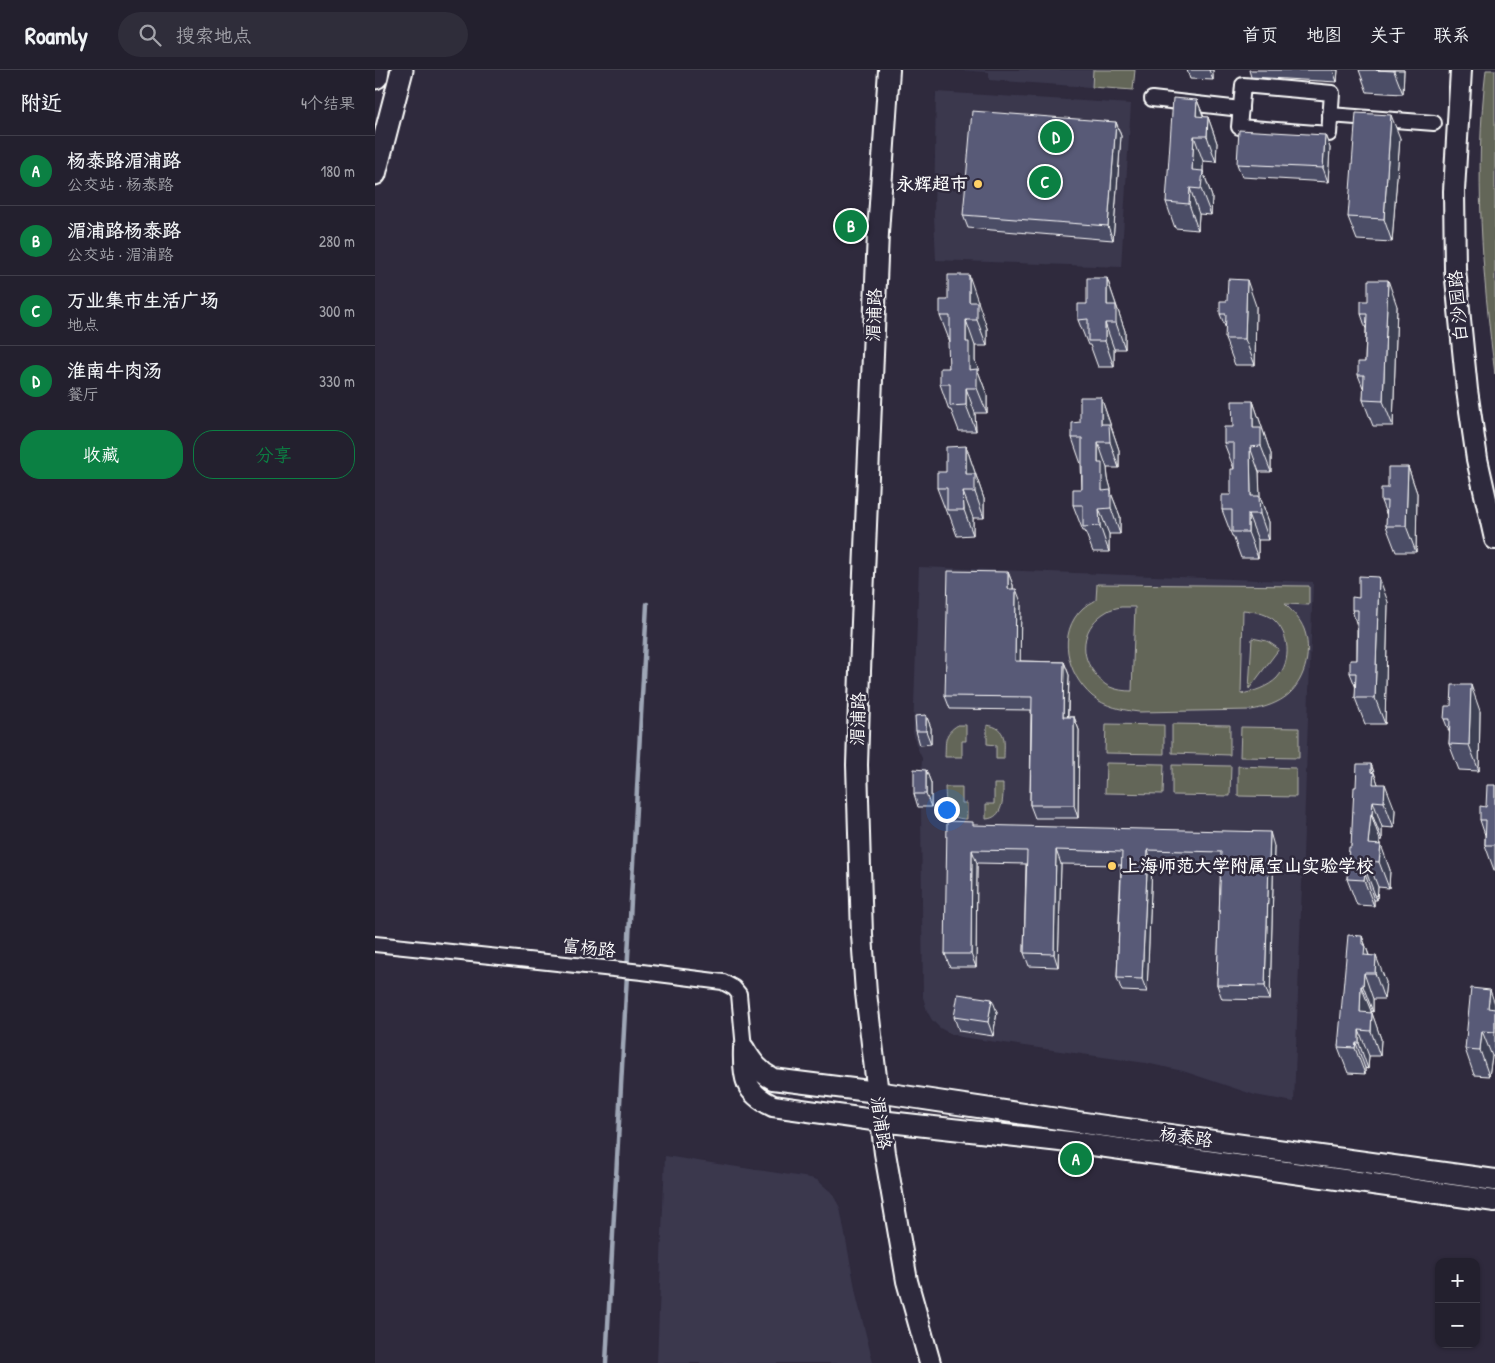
<!DOCTYPE html>
<html lang="zh">
<head>
<meta charset="utf-8">
<style>
	:root { --surface:#23202e; --page:#2f2d3a; --text:#f1f3f6; --muted:#a3a3aa; --line:#403e4a; --accent:#0b8043 }
	body { margin:0; font-family:"Patrick Hand","LXGW WenKai TC",sans-serif; background:var(--page); color:var(--text) }
	.controls { position:absolute; right:15px; bottom:15px; display:grid; overflow:hidden; border-radius:10px; box-shadow:0 1px 4px #0004 }
	.controls button { width:45px; height:45px; display:grid; place-items:center; padding:0; border:0; border-bottom:1px solid var(--line); background:var(--surface); color:var(--text); font:25px sans-serif }
	.you { position:absolute; left:571px; top:739px; width:18px; height:18px; margin:-12px; border:4px solid #fff; border-radius:50%; background:#1a73e8; box-shadow:0 0 0 8px #1a73e833 }
	.badge { display:grid; place-items:center; width:32px; height:32px; border-radius:50%; background:var(--accent); color:#fff; font-size:16px; font-weight:700 }
	.pin { position:absolute; translate:-50% -50%; border:2px solid #fff; box-shadow:0 1px 5px #0006 }
	.list { margin:0; padding:0; list-style:none }
	h2 { display:flex; justify-content:space-between; align-items:center; height:65px; margin:0; padding:0 20px; font-size:21px }
	h2 small { font-size:16px; font-weight:400; color:var(--muted) }
	.list li { display:grid; grid-template-columns:32px 1fr auto; gap:15px; align-items:center; box-sizing:border-box; height:70px; padding:0 20px; border-top:1px solid var(--line) }
	.list b { display:block; font-size:19px; white-space:nowrap }
	.list p { margin:0; font-size:16px; white-space:nowrap; color:var(--muted) }
	.list em { font-size:16px; font-style:normal; color:var(--muted) }
	.actions { display:flex; gap:10px; padding:15px 20px }
	.actions a { flex:1; padding:11px 0; border:1px solid var(--accent); border-radius:20px; text-align:center; font-size:18px; color:var(--accent) }
	.actions .main { background:var(--accent); color:#fff }
	.icon { flex:none; width:28px; height:28px; fill:none; stroke:currentColor; stroke-width:2; stroke-linecap:round; stroke-linejoin:round }
	.map { position:relative; flex:none; width:1120px; height:1293px; overflow:hidden }
	header { display:flex; align-items:center; gap:30px; box-sizing:border-box; height:70px; padding:0 25px; background:var(--surface); border-bottom:1px solid var(--line) }
	header strong { font-size:24px }
	nav { display:flex; gap:28px; margin-inline-start:auto; font-size:18px }
	.search { width:350px; height:45px; background:var(--page); display:flex; align-items:center; gap:12px; box-sizing:border-box; padding:0 18px; border-radius:28px; color:var(--muted); font-size:19px }
	main { display:flex }
	aside { flex:1; background:var(--surface) }
	.map>svg:first-child { display:block }
	.built { fill:#3b384e }
	.green { fill:#646658; stroke:#b2b2ac; fill-rule:evenodd }
	.lines { fill:none; stroke-linecap:round; stroke-linejoin:round }
	.stream { stroke:#9ea6b6; stroke-width:4.5 }
	.street-casing { stroke:#fff; stroke-width:18 }
	.secondary-casing { stroke:#fff; stroke-width:24 }
	.primary-casing { stroke:#fff; stroke-width:25 }
	.highway-casing { stroke:#fff; stroke-width:29 }
	.street { stroke:#2f2a3d; stroke-width:14 }
	.secondary { stroke:#2f2a3d; stroke-width:20 }
	.primary { stroke:#2f2a3d; stroke-width:21 }
	.highway { stroke:#2f2a3d; stroke-width:25 }
	.wall { fill:#4c4d66; stroke:#fff }
	.shaded-wall { fill:#3e3f53; stroke:#fff }
	.building { fill:#585a77; stroke:#fff }
	.poi-dot { fill:#ffd166; stroke:#2f2a3d; stroke-width:2 }
	.labels { text-anchor:middle; stroke-width:5; stroke-linejoin:round; paint-order:stroke }
	.poi-label { font-size:18px; font-weight:bold; fill:#fff; stroke:#2f2a3d; text-anchor:end }
	.street-label { font-size:18px; fill:#fff; stroke:#2f2a3d }
</style>
</head>
<body>
<header>
<strong>Roamly</strong>
<div class="search"><svg class="icon" aria-label="search" viewBox="0 0 24 24"><circle cx="10" cy="10" r="6"/><path d="M15 15l6 6"/></svg>搜索地点</div>
<nav><a>首页</a><a>地图</a><a>关于</a><a>联系</a></nav>
</header>
<main>
<aside>
<h2>附近<small>4个结果</small></h2>
<ul class="list">
<li><span class="badge">A</span><div><b>杨泰路湄浦路</b><p>公交站 · 杨泰路</p></div><em>180 m</em></li>
<li><span class="badge">B</span><div><b>湄浦路杨泰路</b><p>公交站 · 湄浦路</p></div><em>280 m</em></li>
<li><span class="badge">C</span><div><b>万业集市生活广场</b><p>地点</p></div><em>300 m</em></li>
<li><span class="badge">D</span><div><b>淮南牛肉汤</b><p>餐厅</p></div><em>330 m</em></li>
</ul>
<div class="actions"><a class="main">收藏</a><a>分享</a></div>
</aside>
<div class="map">
<svg width="1120" height="1293" viewBox="0 0 1120 1293">
	<rect width="100%" height="100%" fill="#2f2a3d"/>
	<filter id="ink" filterUnits="userSpaceOnUse"><feTurbulence type="fractalNoise" baseFrequency=".02" numOctaves="2"/><feDisplacementMap in="SourceGraphic" scale="10" xChannelSelector="R" yChannelSelector="G"/><feConvolveMatrix kernelMatrix="1 2 1 2 8 2 1 2 1" color-interpolation-filters="sRGB"/></filter>
	<g filter="url(#ink)">
		<g class="built">
			<path d="M581,0H760L758,20L614,10V2Z"/>
			<path d="M561,22L756,34L746,197L561,190L559,146Z"/>
			<path d="M544,497L938,512L919,1032L880,1025L808,1001L771,993L586,967L576,964L565,958L557,950L552,941L548,927L546,738L543,737L544,713L546,712L547,688L541,675L538,662Z"/>
			<path d="M290,1086L435,1108L442,1110L457,1123L465,1138L482,1229L498,1293H282Z"/>
		</g>
		<g class="green">
			<path d="M718,0H760L758,20L717,17Z"/>
			<path d="M1111,0H1120V304C1107,203 1099,102 1111,0Z"/>
			<path d="M722,514L934,516V535L910,534C918,542 925,549 929,559C937,580 931,608 914,624C904,633 889,638 876,640L764,642C748,640 730,637 717,626C692,604 681,563 708,538C711,535 717,533 721,530ZM746,537H760L757,621C749,621 742,620 735,617C728,614 723,608 718,601C703,581 709,555 731,542C735,539 741,538 746,537ZM868,540C878,541 889,543 898,549C915,564 917,591 902,608C893,617 878,622 866,624Z"/>
			<path d="M877,568L892,571L904,579L874,619Z"/>
			<path d="M731,654L789,655V684L730,683Z"/>
			<path d="M797,654L855,655V685L797,683Z"/>
			<path d="M583,655H591V671H587V687H570C571,672 568,664 583,655Z"/>
			<path d="M612,655C633,658 629,672 629,689H621V675L612,674Z"/>
			<path d="M866,657L924,658V688L865,687Z"/>
			<path d="M731,693L789,694L788,724L730,723Z"/>
			<path d="M797,695L856,696L855,726L797,725Z"/>
			<path d="M863,696L921,698V727L863,726Z"/>
			<path d="M619,714H628C628,728 629,748 611,749V734H619Z"/>
			<path d="M570,717H587V733H592V749C570,749 571,735 570,717Z"/>
		</g>
		<g class="lines">
			<path class="stream" d="M231,1293L272,534"/>
			<g class="street-casing">
				<g id="street">
					<path d="M868,15L957,23L954,64L864,57Z"/>
					<path d="M777,29L866,39"/>
					<path d="M955,45L1059,53"/>
					<path d="M0,874L267,902L348,912L359,918L364,924L369,979"/>
				</g>
			</g>
			<g class="secondary-casing">
				<g id="secondary">
					<path d="M514,0L503,163L485,601L482,695L487,865L491,923L510,1083L532,1211L555,1293"/>
					<path d="M1086,0L1079,121L1080,199L1092,320L1102,389L1120,469"/>
					<path d="M369,979C368,1008 370,1023 398,1036L505,1051L703,1073L1120,1131"/>
					<path d="M369,979C377,992 384,1002 398,1009L502,1022L723,1055L1120,1110"/>
				</g>
			</g>
			<g class="primary-casing">
				<path id="primary" d="M0,104L27,0"/>
			</g>
			<g class="highway-casing">
				<path id="highway" d="M0,6L1,0"/>
			</g>
			<use href="#street" class="street"/>
			<use href="#secondary" class="secondary"/>
			<use href="#primary" class="primary"/>
			<use href="#highway" class="highway"/>
		</g>
		<g class="wall">
			<path d="M812,0H838V10L815,9Z"/>
			<path d="M874,0H963L962,12L876,7Z"/>
			<path d="M984,0H1029L1028,24L992,22Z"/>
			<path d="M822,30L829,47H833L842,73L841,92L828,91V101L837,127L836,145L824,144L823,160L800,158L791,132Z"/>
			<path d="M741,52L746,66L738,170L593,158L588,145Z"/>
			<path d="M950,65L955,78L953,112L867,107L862,94Z"/>
			<path d="M1025,68L1017,172L982,170L973,147Z"/>
			<path d="M732,208L750,261V279H739V297H723L715,275H713L703,250L712,234Z"/>
			<path d="M603,230V234L612,258V276H600V291L603,298V301L612,325V343H600L601,361H584L576,340H574L565,314L574,298L575,272L565,246Z"/>
			<path d="M881,236L880,295H860L850,269L851,259L845,244Z"/>
			<path d="M1022,236L1018,356H998L988,330L989,320L983,305L990,292L991,259L986,244Z"/>
			<path d="M726,327L744,380V398H732L733,408L736,419V423L745,446V464H734V482H718L710,461H708L698,435L707,419L706,394L697,368L705,352Z"/>
			<path d="M878,331L896,384V402H884L885,427L894,452V470H883V488H866L858,466H857L847,440L856,425L859,399L849,373L858,357Z"/>
			<path d="M591,376L609,429V448H598V465L582,466L574,444H572L562,418L571,402Z"/>
			<path d="M1033,397L1042,423L1041,482H1021L1011,456L1012,446L1006,431L1013,418Z"/>
			<path d="M633,502L638,515V519L646,532L645,591L689,592L694,605L693,647H699L704,660L703,748H660L655,735L656,640L575,639L570,626Z"/>
			<path d="M1013,532L1010,654H990L980,628L981,618L975,603L982,590V556L977,540Z"/>
			<path d="M1105,641L1104,701L1084,700L1074,674L1075,664L1069,649Z"/>
			<path d="M551,645L556,658V674L545,675L541,661Z"/>
			<path d="M996,694L1003,714L1020,740L1019,758L1007,757V770H1005V774L1015,800L1014,818L1003,817L1002,830H999V836L982,835L972,809L976,777L981,717Z"/>
			<path d="M551,700L556,713V737H543L539,724Z"/>
			<path d="M1120,715V800H1119L1110,775V765L1105,750L1111,737Z"/>
			<path d="M599,756L899,776L895,930L847,929L842,915L846,795L777,794L772,922L747,921L742,908L746,795L686,794L683,897L654,896L649,883L651,794L602,793L601,897H575L570,884Z"/>
			<path d="M987,866L994,885L1011,912L1009,929H998V942L996,941L1006,969L1005,986H994L993,999L990,998V1004L973,1003L963,977Z"/>
			<path d="M1120,934V987L1117,986L1114,1006L1099,1005L1090,979Z"/>
			<path d="M622,942L618,966L584,961L579,947Z"/>
		</g>
		<g class="shaded-wall">
			<path d="M834,0H838V10Z"/>
			<path d="M958,0H963L962,12Z"/>
			<path d="M1019,0H1029L1028,24L1019,1Z"/>
			<path d="M822,30L832,56L821,46Z"/>
			<path d="M1016,45L1025,68L1017,172L1009,149Z"/>
			<path d="M833,47L842,73L841,92L832,66Z"/>
			<path d="M741,52L746,66L738,170L733,156Z"/>
			<path d="M950,65L955,78L953,112L948,98Z"/>
			<path d="M819,66L828,91V101L837,127L836,145L826,119L817,100Z"/>
			<path d="M815,118L824,144L823,160L814,134Z"/>
			<path d="M594,205L612,258V276L602,250L594,232Z"/>
			<path d="M732,208L750,261V279L741,253L732,235Z"/>
			<path d="M872,210L881,236L880,295L870,269Z"/>
			<path d="M1013,210L1022,236L1018,356L1008,331Z"/>
			<path d="M591,250L600,276V291L603,298V301L612,325V343L602,318L594,300L591,272Z"/>
			<path d="M730,253L739,279V297L730,271Z"/>
			<path d="M591,318L600,343L601,361L591,335Z"/>
			<path d="M726,327L744,380V398L735,372L726,354Z"/>
			<path d="M878,331L896,384V402L886,376L878,358Z"/>
			<path d="M723,372L732,398L733,408L736,419V423L745,446V464L736,438L727,421L723,393Z"/>
			<path d="M591,376L609,429V448L600,422L591,404Z"/>
			<path d="M875,377L884,402L885,427L894,452V470L885,444L876,426Z"/>
			<path d="M1033,397L1042,423L1041,482L1031,456Z"/>
			<path d="M588,422L598,448V465L589,440Z"/>
			<path d="M724,439L734,464V482L725,456Z"/>
			<path d="M873,444L883,470V488L873,462Z"/>
			<path d="M633,502L638,515V532L633,519Z"/>
			<path d="M1004,507L1013,532L1010,654L1000,628Z"/>
			<path d="M641,519L646,532L645,604L640,591Z"/>
			<path d="M689,592L694,605L692,660L688,647Z"/>
			<path d="M1096,615L1105,641L1104,701L1094,675Z"/>
			<path d="M551,645L556,658V674L551,661Z"/>
			<path d="M699,647L704,660L703,748L699,735Z"/>
			<path d="M996,694L1008,728L998,714L996,702Z"/>
			<path d="M551,700L556,713V737L551,724Z"/>
			<path d="M1010,714L1020,740L1019,758L1009,732Z"/>
			<path d="M998,731L1007,757V770L997,744Z"/>
			<path d="M996,744L1005,770L1003,792L993,774Z"/>
			<path d="M895,762L899,776L895,930L890,916Z"/>
			<path d="M1006,775L1015,800L1014,818L1004,792Z"/>
			<path d="M597,780L602,793L601,897L596,884Z"/>
			<path d="M681,780L686,794L683,897L679,884Z"/>
			<path d="M773,780L777,794L772,922L767,909Z"/>
			<path d="M993,791L1003,817L1002,830L992,804Z"/>
			<path d="M990,804L999,830V836L989,810Z"/>
			<path d="M987,866L999,900L989,885L987,874Z"/>
			<path d="M1001,886L1011,912L1009,929L1000,903Z"/>
			<path d="M989,903L998,929V942L988,916Z"/>
			<path d="M986,916L996,941L994,960L985,942Z"/>
			<path d="M1115,920L1120,934V958L1113,938Z"/>
			<path d="M617,929L622,942L618,966L613,952Z"/>
			<path d="M997,943L1006,969L1005,986L996,961Z"/>
			<path d="M984,960L994,986L993,999L984,973Z"/>
			<path d="M1107,961L1117,986L1114,1006L1105,980Z"/>
			<path d="M981,973L990,998V1004L980,978Z"/>
		</g>
		<g class="building">
			<path d="M1001,0H1019V1Z"/>
			<path d="M798,28L822,30L821,46L833,47L832,66H819L817,100L828,101L826,119L815,118L814,134L791,132Z"/>
			<path d="M597,41L741,52L733,156L588,145Z"/>
			<path d="M981,43L1016,45L1009,149L973,147Z"/>
			<path d="M864,60L950,65L948,98L862,94Z"/>
			<path d="M573,205H594V232H602V250H591V272H594V300L602,299V318H591V335L575,336V314H565V298H574L573,272H575V246H565V230H573Z"/>
			<path d="M712,208H732V235H741V253H730V271H713V249L703,250V234H712Z"/>
			<path d="M853,209L872,210L870,269H850L851,244H845V231H852Z"/>
			<path d="M993,210H1013L1008,331L988,330L989,305H983V292H990L992,244H986V231H993Z"/>
			<path d="M705,327H726V354H734L735,372H723V393H727V421L736,420V438L724,439L725,456L708,457V435H698V419H707V368H697V353L705,352Z"/>
			<path d="M857,331H878V358H886V376L875,377L876,426H884L885,444H873V462H857V440H847V425H856V399H859V373H849V357H858Z"/>
			<path d="M591,376V404H600V422H588L589,440H572V418H562V402H571V377Z"/>
			<path d="M1013,397H1033L1031,456H1011L1012,431H1006V418H1013Z"/>
			<path d="M573,501L633,502V519H641L640,591L689,592L688,647H699V735H655L657,627L570,626Z"/>
			<path d="M984,506L1004,507L1000,628H980L981,603H975V590H982L983,540H977V527L984,528Z"/>
			<path d="M1077,615H1096L1094,675L1074,674L1075,649H1069L1070,636H1076Z"/>
			<path d="M551,645V661H541L540,646Z"/>
			<path d="M982,694H996V702L999,703L998,714H1010L1009,732L998,731L997,744H996L993,774L1006,775L1004,792L993,791L992,804H990L989,810L972,809L974,777H976L979,717H981Z"/>
			<path d="M539,699L551,700V724H539Z"/>
			<path d="M1112,715H1120V775H1110L1111,750H1105V736L1111,737Z"/>
			<path d="M572,751L598,752V755L895,762L890,916L842,915L846,782L773,780L767,909L742,908L747,782L681,780L679,884L649,883L652,781L597,780L596,884H570Z"/>
			<path d="M973,865L987,866V874H990L989,885L1001,886L1000,903H989L988,916H986L985,942L997,943L996,961L984,960V973H981L980,978L963,977Z"/>
			<path d="M1096,918L1115,920L1113,938L1120,939V962L1107,961L1105,980L1090,979Z"/>
			<path d="M583,924L617,929L613,952L579,947Z"/>
		</g>
	</g>
	<g class="poi-dot">
		<circle cx="603" cy="114" r="5"/>
		<circle cx="737" cy="796" r="5"/>
	</g>
	<g class="labels">
		<g class="poi-label">
			<text x="593" y="120">永辉超市</text>
			<text x="747" y="802" text-anchor="start">上海师范大学附属宝山实验学校</text>
		</g>
		<g class="street-label">
			<text transform="translate(1083 236) rotate(-95)" y="6">白沙园路</text>
			<text transform="translate(499 245) rotate(-88)" y="6">湄浦路</text>
			<text transform="translate(483 649) rotate(-88)" y="6">湄浦路</text>
			<text transform="translate(214 878) rotate(6)" y="6">富杨路</text>
			<text transform="translate(506 1053) rotate(82)" y="6">湄浦路</text>
			<text transform="translate(811 1067) rotate(8)" y="6">杨泰路</text>
		</g>
	</g>
</svg>
<div class="controls">
<button>+</button>
<button>−</button>
</div>
<div class="you"></div>
<div class="pin badge" style="left:701px;top:1089px">A</div>
<div class="pin badge" style="left:476px;top:156px">B</div>
<div class="pin badge" style="left:670px;top:112px">C</div>
<div class="pin badge" style="left:681px;top:67px">D</div>
</div>
</main>
</body>
</html>
